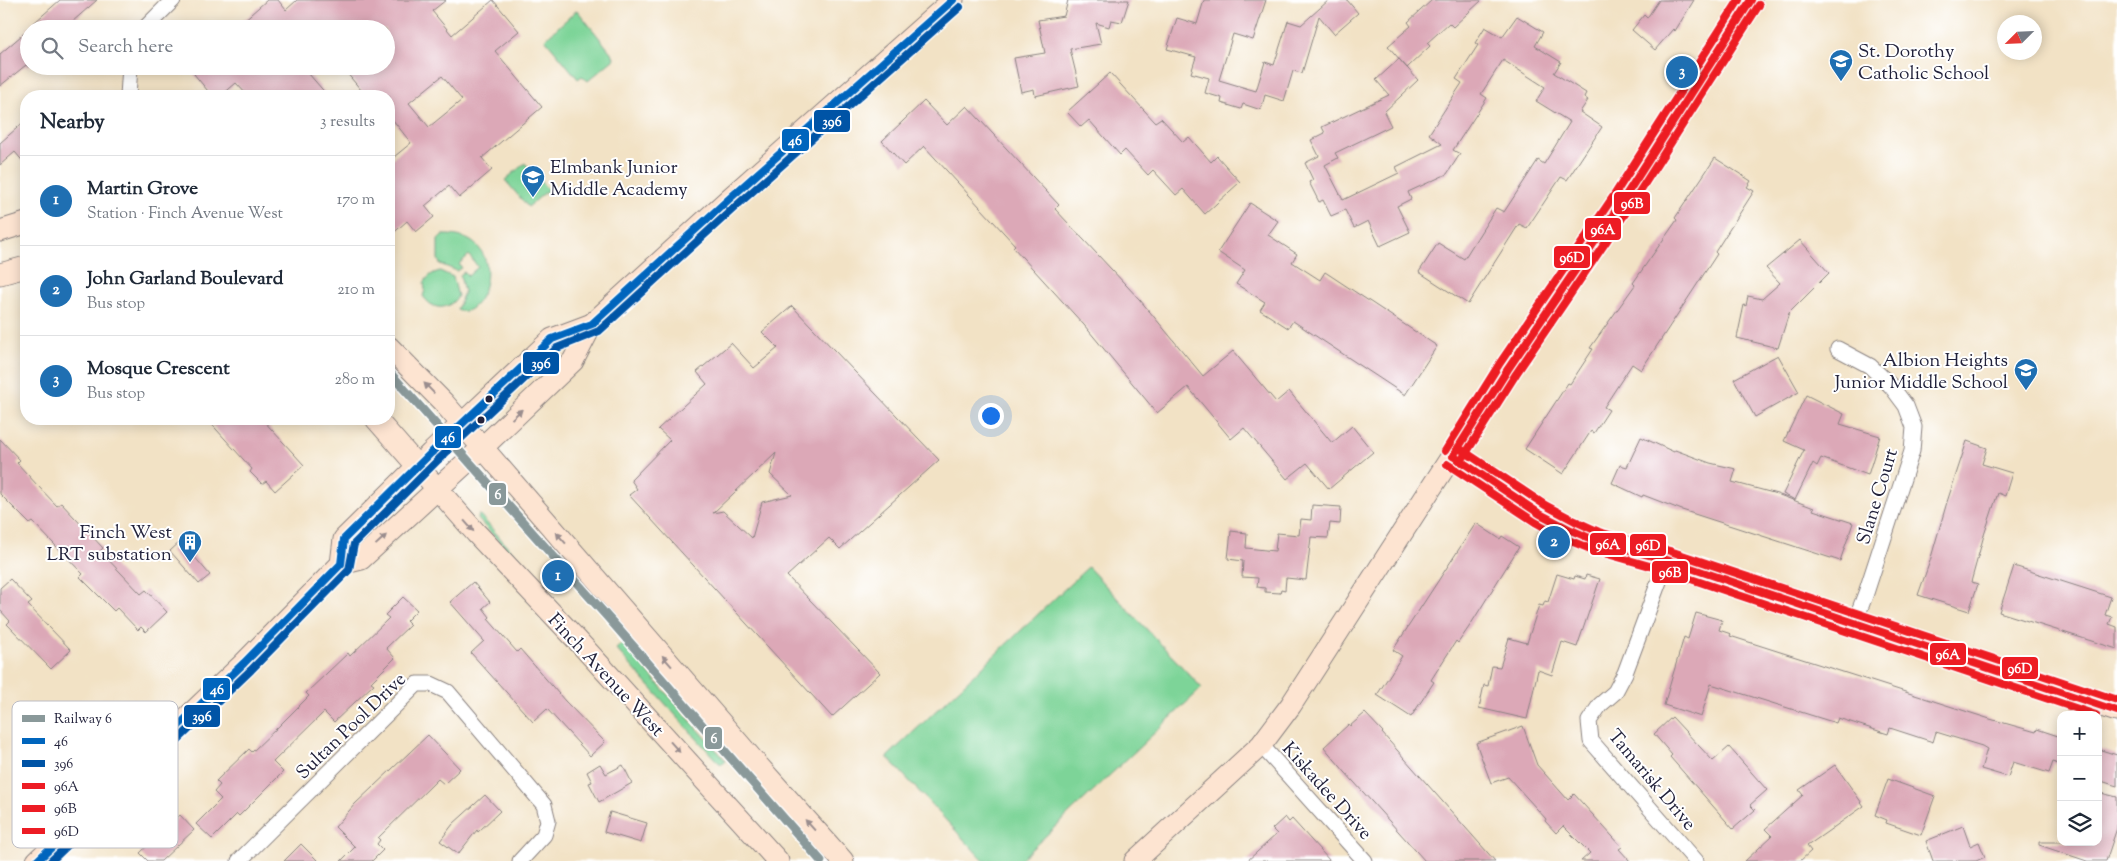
<!DOCTYPE html>
<html lang="en">
<head>
<meta charset="utf-8">
<style>
	:root { --surface:#fff; --page:#f6f6f7; --text:#1f2937; --muted:#747a83; --line:#e0e1e3; --accent:#1f6fb2 }
	body { margin:0; font-family:"Sorts Mill Goudy",serif; background:var(--page); color:var(--text) }
	.controls { position:absolute; right:15px; bottom:15px; display:grid; overflow:hidden; border-radius:10px; box-shadow:0 2px 12px #0003 }
	.controls button { width:45px; height:45px; display:grid; place-items:center; padding:0; border:0; border-bottom:1px solid var(--line); background:var(--surface); color:var(--text); font:25px sans-serif }
	.compass { position:absolute; left:1997px; top:15px; width:45px; height:45px; border-radius:50%; background:var(--surface); box-shadow:0 2px 12px #0003; rotate:246deg }
	.you { position:absolute; left:990px; top:415px; width:18px; height:18px; margin:-12px; border:4px solid #fff; border-radius:50%; background:#1a73e8; box-shadow:0 0 0 8px #1a73e833 }
	.badge { display:grid; place-items:center; width:32px; height:32px; border-radius:50%; background:var(--accent); color:#fff; font-size:16px; font-weight:700 }
	.pin { position:absolute; translate:-50% -50%; border:2px solid #fff; box-shadow:0 1px 5px #0006 }
	.list { margin:0; padding:0; list-style:none }
	h2 { display:flex; justify-content:space-between; align-items:center; height:65px; margin:0; padding:0 20px; font-size:21px }
	h2 small { font-size:16px; font-weight:400; color:var(--muted) }
	.list li { display:grid; grid-template-columns:32px 1fr auto; gap:15px; align-items:center; box-sizing:border-box; height:90px; padding:0 20px; border-top:1px solid var(--line) }
	.list b { display:block; font-size:19px; white-space:nowrap }
	.list p { margin:0; font-size:16px; white-space:nowrap; color:var(--muted) }
	.list em { font-size:16px; font-style:normal; color:var(--muted) }
	.icon { flex:none; width:28px; height:28px; fill:none; stroke:currentColor; stroke-width:2; stroke-linecap:round; stroke-linejoin:round }
	.map { position:relative; flex:none; width:2117px; height:861px; overflow:hidden }
	.search { position:absolute; background:var(--surface); box-shadow:0 2px 12px #0003; left:20px; top:20px; width:375px; height:55px; display:flex; align-items:center; gap:12px; box-sizing:border-box; padding:0 18px; border-radius:28px; color:var(--muted); font-size:19px }
	.panel { position:absolute; background:var(--surface); box-shadow:0 2px 12px #0003; left:20px; top:90px; width:375px; height:335px; border-radius:20px }
	.map>svg:first-child { display:block }
	.green { fill:#7dd498; stroke:#507b6a }
	.building { fill:#dca8b7; fill-rule:evenodd }
	.lines { fill:none; stroke-linecap:round; stroke-linejoin:round }
	.street-casing { stroke:#8a8280; stroke-width:17 }
	.secondary-casing { stroke:#8a8280; stroke-width:23 }
	.street { stroke:#fff; stroke-width:15 }
	.secondary { stroke:#fde4d1; stroke-width:21 }
	.bus-1-casing { stroke:#fff; stroke-width:11 }
	.bus-2-casing { stroke:#fff; stroke-width:11 }
	.bus-3-casing { stroke:#fff; stroke-width:11 }
	.bus-4-casing { stroke:#fff; stroke-width:11 }
	.bus-5-casing { stroke:#fff; stroke-width:11 }
	.bus-1 { stroke:#0065bd; stroke-width:8 }
	.bus-2 { stroke:#0054a6; stroke-width:8 }
	.bus-3 { stroke:#ed1c24; stroke-width:8 }
	.bus-4 { stroke:#ed1c24; stroke-width:8 }
	.bus-5 { stroke:#ed1c24; stroke-width:8 }
	.rail-1-casing { stroke:#fff; stroke-width:12 }
	.rail-1 { stroke:#8a999a; stroke-width:9 }
	.oneway { fill:#9a8d8e }
	.bus-dot { fill:#22223b; stroke:#fff; stroke-width:2 }
	.labels { text-anchor:middle; stroke-width:4; stroke-linejoin:round; paint-order:stroke }
	.poi-label { font-size:19px; fill:#22223b; stroke:#fff; text-anchor:start }
	.street-label { font-size:19px; fill:#22223b; stroke:#fff }
	.key { fill:#fff; stroke:#bdbdc4; stroke-width:1 }
	.key-label { font-size:14px; fill:#22223b }
	.line-badge { stroke:#fff; stroke-width:2 }
	.badge-label { font-size:14px; text-anchor:middle; font-weight:bold; fill:#fff }
</style>
</head>
<body>
<div class="map">
<svg width="2117" height="861" viewBox="0 0 2117 861">
	<rect width="100%" height="100%" fill="#fff"/>
	<filter id="ink" filterUnits="userSpaceOnUse"><feTurbulence type="fractalNoise" baseFrequency=".02" numOctaves="2"/><feDisplacementMap in="SourceGraphic" scale="10" xChannelSelector="R" yChannelSelector="G"/><feConvolveMatrix kernelMatrix="1 2 1 2 8 2 1 2 1" color-interpolation-filters="sRGB"/></filter>
	<filter id="wash" filterUnits="userSpaceOnUse"><feTurbulence type="fractalNoise" baseFrequency=".0096" numOctaves="4" result="noise"/><feDisplacementMap in="SourceGraphic" scale="20" xChannelSelector="R" yChannelSelector="G"/><feGaussianBlur stdDeviation="1.12" result="paint"/><feColorMatrix in="noise" values="0 0 0 0 0 0 0 0 0 0 0 0 0 0 0 0 0 1.4 0 .05"/><feComposite in="paint" operator="in"/></filter>
	<g filter="url(#wash)">
		<rect width="100%" height="100%" fill="#f2e2c5"/>
		<g class="green">
			<path d="M577,10L613,55L614,59L588,81L582,76L578,79L545,39Z"/>
			<path d="M525,163L548,190L528,207L505,180Z"/>
			<path d="M442,235C514,232 484,324 457,310L464,292L460,275L464,272L468,276L478,267L469,255L459,264L462,268L457,271L440,264L438,259V239Z"/>
			<path d="M440,271L453,277L458,296C448,311 433,311 423,296L425,290L424,283C428,276 432,273 440,271Z"/>
			<path d="M479,514L538,581L534,580L478,519Z"/>
			<path d="M1088,567L1202,688L1019,861H984L887,757Z"/>
			<path d="M622,643L721,755L725,760L724,762L721,764L716,760L616,649Z"/>
		</g>
		<g id="blocks">
			<g class="building">
				<path d="M60,0H97L64,29H27Z"/>
				<path d="M267,0H278L286,10L297,0H446L432,11L452,35L493,0L519,31L495,51L542,107L482,158L492,170L459,198L449,186L425,206L434,217L416,232L407,221L389,237V161L411,143L389,115V96H366L341,66H386V29H234ZM442,76L462,100L429,127L409,103Z"/>
				<path d="M1068,0H1129L1122,22L1111,20L1109,27L1096,23L1101,44L1070,49L1079,86L1035,96L1034,89L1021,92L1014,58L1045,53L1038,20L1064,16Z"/>
				<path d="M1204,0H1266L1253,40L1233,34L1219,80L1256,91L1265,62L1274,65L1288,21L1301,25L1329,0H1347L1358,13L1334,34L1319,16L1302,73L1293,71L1284,101L1265,95L1261,110L1243,104L1241,109L1221,103L1222,98L1205,93L1209,78L1191,73L1196,57L1167,49L1177,18L1197,24Z"/>
				<path d="M1432,0H1482L1453,27L1449,23L1427,43L1430,46L1407,68L1388,46L1411,26L1408,22Z"/>
				<path d="M1659,0H1694L1675,31L1673,29L1655,50L1632,30L1644,15L1647,18Z"/>
				<path d="M1517,16L1543,32L1535,46L1561,62L1554,73L1586,93L1584,97L1588,100L1580,112L1602,127L1567,180L1561,177L1527,228L1519,224L1468,304L1419,272L1438,243L1464,259L1496,208L1504,212L1538,160L1544,164L1570,122L1536,101L1545,87L1503,60L1481,94L1487,98L1453,150L1460,154L1447,174L1408,192L1411,199L1397,206L1410,232L1380,246L1368,221L1354,228L1345,210L1331,216L1323,200L1319,202L1309,182L1313,180L1305,163L1319,156L1311,140L1325,133L1322,127L1389,95L1376,80L1399,59L1418,80L1384,112L1391,126L1335,153L1338,158L1325,165L1343,200L1399,173L1396,167L1442,144L1429,134L1462,83L1456,79L1478,45L1475,43L1485,27L1502,37Z"/>
				<path d="M29,29V68L26,65L0,86V54Z"/>
				<path d="M203,66H302L328,96H248L236,83L221,96H212L194,74Z"/>
				<path d="M1110,73L1155,122L1161,118L1183,142L1189,137L1211,162L1217,156L1240,182L1205,214L1183,189L1176,195L1153,170L1148,175L1125,150L1120,155L1089,120L1081,127L1067,112Z"/>
				<path d="M924,101L947,125L967,106L1059,205L1055,209L1140,300L1203,376L1233,351L1276,402L1289,391L1332,443L1352,426L1373,452L1329,489L1307,463L1287,479L1244,428L1231,439L1188,387L1157,413L1084,325L1013,247L1015,245L924,146L904,165L882,141Z"/>
				<path d="M26,120V165L15,152L0,165V143Z"/>
				<path d="M1715,158L1751,181L1747,187L1754,191L1715,252L1717,254L1641,370L1632,364L1604,407L1609,410L1594,433L1591,431L1563,474L1525,449L1568,383L1570,384L1593,349L1590,348L1635,285L1633,283L1677,220L1675,218Z"/>
				<path d="M1250,203L1278,221L1268,235L1297,254L1292,262L1320,280L1325,272L1437,346L1405,395L1293,321L1288,328L1260,310L1265,302L1236,284L1245,270L1218,252Z"/>
				<path d="M1800,240L1829,273L1789,313L1778,348L1737,338L1744,305L1746,306L1748,296L1762,299L1780,283L1766,268Z"/>
				<path d="M792,306L939,460L840,549L829,538L787,576L880,673L832,717L629,495L637,489L631,480L670,440L658,429L707,384L697,372L731,343L754,368L778,348L762,332ZM776,453L770,474L792,495L762,502L752,538L723,511L713,513Z"/>
				<path d="M1778,355L1799,392L1755,417L1734,379Z"/>
				<path d="M1806,395L1844,414L1840,424L1880,436L1868,475L1821,458L1817,466L1813,463L1795,500L1783,494L1804,450L1784,441Z"/>
				<path d="M207,419H262L304,465L275,491L266,481L262,484L250,472L252,469Z"/>
				<path d="M1641,437L1674,452L1675,450L1710,463L1736,469L1732,482L1777,494L1814,508L1813,510L1853,523L1840,561L1682,510L1643,495L1642,497L1612,483L1620,465L1627,467Z"/>
				<path d="M0,439L20,460L17,463L38,486L57,506L61,503L103,548L100,551L141,594L146,590L167,612L146,632L141,627L138,630L117,608L114,611L80,577L83,574L53,543L33,522L30,524L0,494Z"/>
				<path d="M1967,441L1987,448L1982,464L2012,473L2005,496L1998,493L1984,535L1971,582L1978,584L1969,611L1918,595L1930,561L1947,502Z"/>
				<path d="M1312,505L1341,507L1340,524L1330,523L1328,538L1311,537L1306,580L1286,578L1285,590L1281,589L1280,593L1265,592V588L1257,587L1258,578L1242,577L1243,561L1228,559L1231,531L1247,533L1246,548L1275,551L1277,533L1299,535L1301,519L1311,520Z"/>
				<path d="M1476,523L1500,539L1502,536L1519,547L1469,627L1458,643L1456,641L1431,680L1434,682L1411,717L1377,695L1402,656L1393,650Z"/>
				<path d="M181,541L210,575L199,584L170,551Z"/>
				<path d="M2014,566L2111,597L2105,615L2112,617L2109,624L2117,627V649L1999,612Z"/>
				<path d="M1557,574L1574,579L1575,576L1585,579L1586,575L1600,579L1577,647L1562,642L1552,675L1538,670L1527,719L1479,708L1484,685L1488,686L1492,666L1500,667L1509,638L1527,643L1539,605L1543,606L1545,601L1548,602Z"/>
				<path d="M10,579L32,602L28,605L71,650L51,669L7,624L10,621L0,610V588Z"/>
				<path d="M473,582L490,602L483,608L490,617L488,619L517,652L520,649L565,701L605,742L590,756L547,709L533,722L471,653L484,641L450,602Z"/>
				<path d="M403,597L417,610L406,621L410,625L386,648L395,658L371,682L374,684L334,722L324,712L273,762L283,772L239,816L237,814L212,839L196,824L221,799L214,792L220,785L216,781L249,749L252,752L278,727L309,696L306,693L348,653L350,656L389,618L385,615Z"/>
				<path d="M1696,613L1722,620L1719,630L1731,634L1730,636L1990,719L2036,732L2037,729L2061,737V765L2053,762L2049,773L2013,762L2008,777L1981,769L1987,749L1982,746L1936,732L1933,742L1890,728L1888,734L1838,718L1836,723L1711,684L1701,717L1664,705L1684,637L1688,639Z"/>
				<path d="M1365,713L1383,732L1382,733L1495,861H1425L1345,772L1324,747L1349,724L1350,726Z"/>
				<path d="M1672,717L1713,761L1729,747L1767,790L1750,805L1755,810L1733,829L1670,757L1672,755L1654,734Z"/>
				<path d="M1523,726L1537,765L1568,800L1574,794L1622,847L1619,849L1630,861H1581L1590,853L1563,826L1556,833L1545,821L1546,819L1508,777L1491,783L1476,743Z"/>
				<path d="M428,735L460,769L444,784L438,779L378,838L380,840L377,844L383,850L372,861H341L355,847L335,827L355,804Z"/>
				<path d="M2098,749L2117,755V786L2098,780Z"/>
				<path d="M600,764L606,774L623,765L632,783L599,802L589,783L592,782L587,772Z"/>
				<path d="M1835,765L1864,806L1807,846L1811,851L1800,861H1745L1772,836L1765,829L1803,795L1799,790Z"/>
				<path d="M1888,779L1935,796L1921,835L1886,823L1887,820L1875,815Z"/>
				<path d="M2101,793L2117,797V828L2106,861H2087L2039,845V842H2098V802Z"/>
				<path d="M485,795L500,811L478,832L477,830L458,854L440,841L453,824Z"/>
				<path d="M610,812L647,823L641,843L604,832Z"/>
				<path d="M180,815L194,830L161,861H148L140,853Z"/>
				<path d="M1285,817L1289,822L1292,819L1330,861H1247L1277,834L1272,829Z"/>
				<path d="M1963,826L1970,846L1979,842L1985,857L1976,861H1933L1926,841Z"/>
				<path d="M301,844L318,861H284Z"/>
			</g>
		</g>
	</g>
	<g filter="url(#ink)">
		<use href="#blocks" fill-opacity="0" stroke="#8a8280" stroke-width="1"/>
		<g class="lines">
			<g class="street-casing">
				<g id="street">
					<path d="M144,29L173,0"/>
					<path d="M128,96L130,66"/>
					<path d="M1838,349L1870,366L1891,386L1906,406L1914,427L1912,451L1866,593L1854,624"/>
					<path d="M1667,560L1625,673L1615,692L1600,705L1589,721L1591,741L1696,861"/>
					<path d="M1261,745L1365,861"/>
					<path d="M239,861L417,684H431L448,692L544,805L548,821L544,835L520,861"/>
				</g>
			</g>
			<g class="secondary-casing">
				<g id="secondary">
					<path d="M0,231L26,223"/>
					<path d="M0,274L26,267"/>
					<path d="M389,347L443,402L754,761L843,861"/>
					<path d="M376,419L476,533L577,640L778,861"/>
					<path d="M1453,456L1502,490L1540,514L1571,530L1596,541L1667,560L1854,624L2117,711"/>
					<path d="M341,564L344,539L431,453L552,339L592,324"/>
					<path d="M37,861L244,663L341,564L361,559L482,448L573,361L592,324L729,199L953,0"/>
					<path d="M1135,861L1261,745L1291,705L1508,369L1621,203L1751,0"/>
				</g>
			</g>
			<use href="#street" class="street"/>
			<use href="#secondary" class="secondary"/>
			<g class="bus-1-casing">
				<path id="bus-1" d="M37,861L244,663L341,564L344,539L431,453L552,339L592,324L729,199L953,0"/>
			</g>
			<g class="bus-2-casing">
				<path id="bus-2" d="M51,861L251,670L349,570L354,544L438,460L557,348L599,331L736,206L960,7"/>
			</g>
			<g class="bus-3-casing">
				<g id="bus-3">
					<path d="M1453,456L1540,514L1571,530L1596,541L1667,560L2117,711"/>
					<path d="M1453,456L1508,369L1621,203L1751,0"/>
				</g>
			</g>
			<g class="bus-4-casing">
				<g id="bus-4">
					<path d="M1461,461L1516,374L1629,208L1759,5"/>
					<path d="M1447,464L1535,522L1566,539L1593,550L1664,570L2096,715"/>
				</g>
			</g>
			<g class="bus-5-casing">
				<g id="bus-5">
					<path d="M1459,448L1545,505L1575,521L1599,532L1670,551L2117,700"/>
					<path d="M1445,451L1500,363L1613,197L1739,0"/>
				</g>
			</g>
			<use href="#bus-1" class="bus-1"/>
			<use href="#bus-2" class="bus-2"/>
			<use href="#bus-3" class="bus-3"/>
			<use href="#bus-4" class="bus-4"/>
			<use href="#bus-5" class="bus-5"/>
			<g class="rail-1-casing">
				<path id="rail-1" d="M389,372L612,622L821,861"/>
			</g>
			<use href="#rail-1" class="rail-1"/>
		</g>
		<defs><path id="oneway-solid" d="M-6-.8H1V-3.2L6.5 0L1 3.2V.8H-6Z" transform="scale(1.25)"/></defs>
		<g class="oneway">
			<use href="#oneway-solid" transform="translate(429 388) rotate(-134)"/>
			<use href="#oneway-solid" transform="translate(517 414) rotate(-43)"/>
			<use href="#oneway-solid" transform="translate(469 526) rotate(49)"/>
			<use href="#oneway-solid" transform="translate(561 538) rotate(-131)"/>
			<use href="#oneway-solid" transform="translate(381 540) rotate(-43)"/>
			<use href="#oneway-solid" transform="translate(667 661) rotate(-131)"/>
			<use href="#oneway-solid" transform="translate(675 747) rotate(48)"/>
			<use href="#oneway-solid" transform="translate(810 825) rotate(-132)"/>
		</g>
	</g>
	<defs>
		<g id="school-pin" transform="scale(1.25)"><path d="M0 17L-7.5 6A9.5 9.5 0 1 1 7.5 6Z" fill="#1f6fb2" stroke="#fff"/><path d="M0-5L7-2L0 1L-7-2ZM-4 1L0 2.5L4 1V4Q0 6-4 4Z" fill="#fff"/></g>
		<g id="building-pin" transform="scale(1.25)"><path d="M0 17L-7.5 6A9.5 9.5 0 1 1 7.5 6Z" fill="#1f6fb2" stroke="#fff"/><path d="M-4-6H4V6H1V3H-1V6H-4ZM-2.5-4.3h1.7v1.8h-1.7ZM.8-4.3h1.7v1.8H.8ZM-2.5-1h1.7V.8h-1.7ZM.8-1h1.7V.8H.8Z" fill="#fff"/></g>
	</defs>
	<g fill-rule="evenodd">
		<use href="#school-pin" x="1841" y="61"/>
		<use href="#school-pin" x="533" y="177"/>
		<use href="#school-pin" x="2026" y="370"/>
		<use href="#building-pin" x="190" y="542"/>
	</g>
	<g class="bus-dot">
		<circle cx="489" cy="399" r="4.5"/>
		<circle cx="481" cy="420" r="4.5"/>
	</g>
	<g class="labels">
		<g class="poi-label">
			<text x="1858" y="57">St. Dorothy<tspan x="1858" dy="22">Catholic School</tspan></text>
			<text x="550" y="173">Elmbank Junior<tspan x="550" dy="22">Middle Academy</tspan></text>
			<text x="2008" y="366" text-anchor="end">Albion Heights<tspan x="2008" dy="22">Junior Middle School</tspan></text>
			<text x="172" y="538" text-anchor="end">Finch West<tspan x="172" dy="22">LRT substation</tspan></text>
		</g>
		<g class="street-label">
			<text transform="translate(1876 496) rotate(-73)" y="7">Slane Court</text>
			<text transform="translate(607 674) rotate(47)" y="7">Finch Avenue West</text>
			<text transform="translate(350 725) rotate(-44)" y="7">Sultan Pool Drive</text>
			<text transform="translate(1653 779) rotate(50)" y="7">Tamarisk Drive</text>
			<text transform="translate(1328 790) rotate(48)" y="7">Kiskadee Drive</text>
		</g>
	</g>
	<rect x="12" y="701" width="166" height="147" rx="8" class="key"/>
	<rect x="22" y="715" width="23" height="7" fill="#8a999a"/>
	<rect x="22" y="738" width="23" height="6" fill="#0065bd"/>
	<rect x="22" y="760" width="23" height="7" fill="#0054a6"/>
	<rect x="22" y="783" width="23" height="6" fill="#ed1c24"/>
	<rect x="22" y="805" width="23" height="7" fill="#ed1c24"/>
	<rect x="22" y="828" width="23" height="6" fill="#ed1c24"/>
	<g class="key-label">
		<text x="54" y="723">Railway 6</text>
		<text x="54" y="746">46</text>
		<text x="54" y="768">396</text>
		<text x="54" y="791">96A</text>
		<text x="54" y="813">96B</text>
		<text x="54" y="836">96D</text>
	</g>
	<g class="line-badge">
		<rect x="813" y="109" width="38" height="24" rx="5" fill="#0054a6"/>
		<rect x="781" y="128" width="29" height="24" rx="5" fill="#0065bd"/>
		<rect x="1613" y="191" width="38" height="24" rx="5" fill="#ed1c24"/>
		<rect x="1584" y="217" width="38" height="24" rx="5" fill="#ed1c24"/>
		<rect x="1553" y="245" width="38" height="24" rx="5" fill="#ed1c24"/>
		<rect x="522" y="351" width="38" height="24" rx="5" fill="#0054a6"/>
		<rect x="434" y="425" width="28" height="24" rx="5" fill="#0065bd"/>
		<rect x="488" y="482" width="19" height="24" rx="5" fill="#8a999a"/>
		<rect x="1589" y="532" width="38" height="24" rx="5" fill="#ed1c24"/>
		<rect x="1629" y="533" width="38" height="24" rx="5" fill="#ed1c24"/>
		<rect x="1651" y="560" width="38" height="24" rx="5" fill="#ed1c24"/>
		<rect x="1929" y="642" width="38" height="24" rx="5" fill="#ed1c24"/>
		<rect x="2001" y="656" width="38" height="24" rx="5" fill="#ed1c24"/>
		<rect x="202" y="677" width="29" height="24" rx="5" fill="#0065bd"/>
		<rect x="183" y="704" width="38" height="24" rx="5" fill="#0054a6"/>
		<rect x="704" y="726" width="19" height="24" rx="5" fill="#8a999a"/>
	</g>
	<g class="badge-label">
		<text x="832" y="126">396</text>
		<text x="795" y="145">46</text>
		<text x="1632" y="208">96B</text>
		<text x="1603" y="234">96A</text>
		<text x="1572" y="262">96D</text>
		<text x="541" y="368">396</text>
		<text x="448" y="442">46</text>
		<text x="498" y="499">6</text>
		<text x="1608" y="549">96A</text>
		<text x="1648" y="550">96D</text>
		<text x="1670" y="577">96B</text>
		<text x="1948" y="659">96A</text>
		<text x="2020" y="673">96D</text>
		<text x="217" y="694">46</text>
		<text x="202" y="721">396</text>
		<text x="714" y="743">6</text>
	</g>
</svg>
<div class="controls">
<button>+</button>
<button>−</button>
<button><svg class="icon" aria-label="layers" viewBox="0 0 24 24"><path d="M12 4l9 5-9 5-9-5zM3 14l9 5 9-5"/></svg></button>
</div>
<svg class="compass" viewBox="-18 -18 36 36"><path d="M0-13l5 13h-10z" fill="#e53935"/><path d="M0 13l5-13h-10z" fill="#747a83"/></svg>
<div class="you"></div>
<div class="pin badge" style="left:558px;top:576px">1</div>
<div class="pin badge" style="left:1554px;top:542px">2</div>
<div class="pin badge" style="left:1682px;top:72px">3</div>
<div class="search"><svg class="icon" aria-label="search" viewBox="0 0 24 24"><circle cx="10" cy="10" r="6"/><path d="M15 15l6 6"/></svg>Search here</div>
<section class="panel">
<h2>Nearby<small>3 results</small></h2>
<ul class="list">
<li><span class="badge">1</span><div><b>Martin Grove</b><p>Station · Finch Avenue West</p></div><em>170 m</em></li>
<li><span class="badge">2</span><div><b>John Garland Boulevard</b><p>Bus stop</p></div><em>210 m</em></li>
<li><span class="badge">3</span><div><b>Mosque Crescent</b><p>Bus stop</p></div><em>280 m</em></li>
</ul>
</section>
</div>
</body>
</html>
